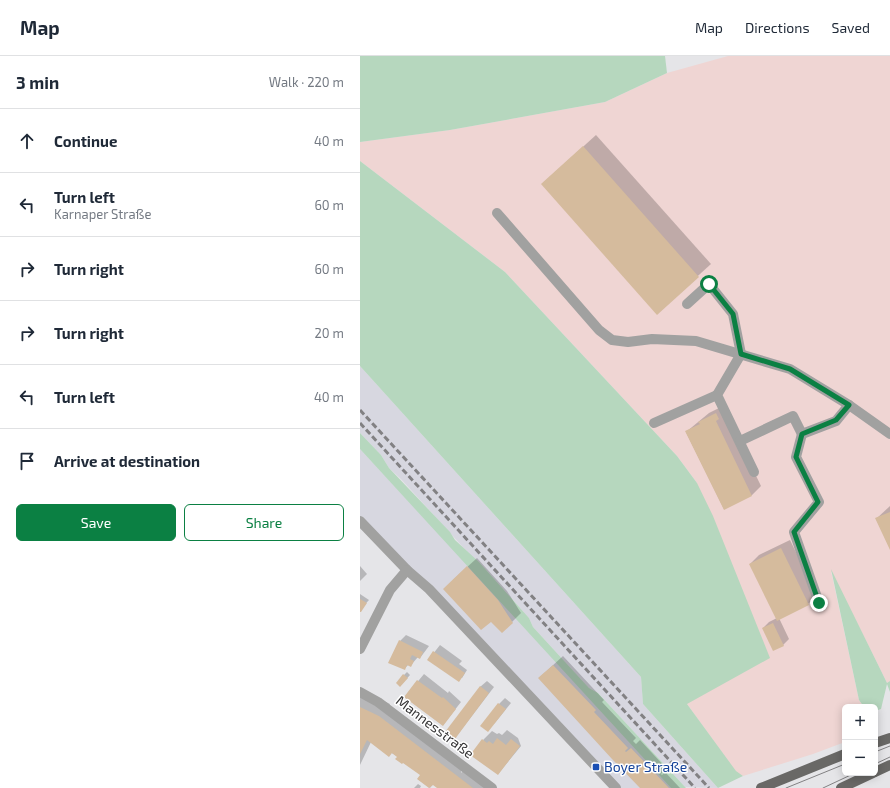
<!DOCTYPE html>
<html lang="en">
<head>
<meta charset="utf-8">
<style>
	:root { --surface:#fff; --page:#f6f6f7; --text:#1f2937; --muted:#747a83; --line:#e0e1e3; --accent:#0b8043 }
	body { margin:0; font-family:"Exo 2",sans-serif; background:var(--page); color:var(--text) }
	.controls { position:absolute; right:12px; bottom:12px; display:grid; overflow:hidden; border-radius:6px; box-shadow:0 2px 10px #0003 }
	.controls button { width:36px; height:36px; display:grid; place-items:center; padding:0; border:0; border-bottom:1px solid var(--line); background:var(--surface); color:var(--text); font:20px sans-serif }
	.stop { position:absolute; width:12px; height:12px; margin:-9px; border:3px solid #0b8043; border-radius:50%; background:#fff }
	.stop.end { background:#0b8043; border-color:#fff; box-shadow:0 1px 4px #0008 }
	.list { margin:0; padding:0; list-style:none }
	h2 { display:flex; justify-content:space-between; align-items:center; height:52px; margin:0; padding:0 16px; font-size:17px }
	h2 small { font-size:13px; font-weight:400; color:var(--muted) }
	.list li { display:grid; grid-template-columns:26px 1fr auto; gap:12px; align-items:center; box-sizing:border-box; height:64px; padding:0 16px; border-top:1px solid var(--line) }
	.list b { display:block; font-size:15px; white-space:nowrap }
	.list p { margin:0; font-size:13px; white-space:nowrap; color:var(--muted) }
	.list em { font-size:13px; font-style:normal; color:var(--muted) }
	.actions { display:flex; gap:8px; padding:12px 16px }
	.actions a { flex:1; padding:9px 0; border:1px solid var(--accent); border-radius:6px; text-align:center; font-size:14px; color:var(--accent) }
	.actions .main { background:var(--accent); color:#fff }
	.icon { flex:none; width:22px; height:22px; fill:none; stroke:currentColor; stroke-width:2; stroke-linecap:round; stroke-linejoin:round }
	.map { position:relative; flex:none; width:530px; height:732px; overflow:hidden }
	header { display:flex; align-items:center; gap:24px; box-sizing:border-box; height:56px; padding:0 20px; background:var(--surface); border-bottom:1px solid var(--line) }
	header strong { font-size:19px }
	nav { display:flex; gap:22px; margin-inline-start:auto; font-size:14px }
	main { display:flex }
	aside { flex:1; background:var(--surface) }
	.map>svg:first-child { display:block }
	.commercial { fill:#efd5d3 }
	.built { fill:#d7d7e0 }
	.green { fill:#b6d7be }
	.shadow { fill:#0003 }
	.building { fill:#d5bb9d }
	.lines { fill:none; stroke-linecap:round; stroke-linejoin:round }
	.minor { stroke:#a1a1a0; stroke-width:10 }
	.major { stroke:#696866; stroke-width:10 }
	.tram { stroke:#828183; stroke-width:1 }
	.rail { stroke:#828183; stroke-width:3; stroke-dasharray:6 3; stroke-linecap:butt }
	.route { stroke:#0b8043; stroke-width:5 }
	.transit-dot { fill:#1a4fb4; stroke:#fff; stroke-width:1.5 }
	.labels { text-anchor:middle; stroke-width:3; stroke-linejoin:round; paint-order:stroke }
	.street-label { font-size:14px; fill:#373637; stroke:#fff }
	.transit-label { font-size:14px; fill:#164399; stroke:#fff; text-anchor:start }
</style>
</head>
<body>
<header>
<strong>Map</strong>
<nav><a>Map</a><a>Directions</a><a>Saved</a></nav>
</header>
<main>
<aside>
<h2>3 min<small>Walk · 220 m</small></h2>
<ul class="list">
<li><svg class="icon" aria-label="ahead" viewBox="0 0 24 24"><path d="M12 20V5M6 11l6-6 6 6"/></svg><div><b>Continue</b></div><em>40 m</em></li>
<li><svg class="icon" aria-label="left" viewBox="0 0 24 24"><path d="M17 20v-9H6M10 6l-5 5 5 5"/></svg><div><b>Turn left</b><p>Karnaper Straße</p></div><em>60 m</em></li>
<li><svg class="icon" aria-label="right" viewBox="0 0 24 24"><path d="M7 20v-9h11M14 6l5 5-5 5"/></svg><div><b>Turn right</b></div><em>60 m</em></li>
<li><svg class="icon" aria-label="right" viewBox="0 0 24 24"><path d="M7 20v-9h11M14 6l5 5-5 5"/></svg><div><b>Turn right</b></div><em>20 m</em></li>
<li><svg class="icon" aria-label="left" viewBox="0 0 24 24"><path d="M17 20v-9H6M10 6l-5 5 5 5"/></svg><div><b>Turn left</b></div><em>40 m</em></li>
<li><svg class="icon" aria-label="arrive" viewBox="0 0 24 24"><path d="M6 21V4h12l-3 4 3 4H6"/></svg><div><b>Arrive at destination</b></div></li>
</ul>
<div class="actions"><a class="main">Save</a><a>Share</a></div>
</aside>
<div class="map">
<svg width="530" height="732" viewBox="0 0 530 732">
	<rect width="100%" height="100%" fill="#e5e5e8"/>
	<path class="commercial" d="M368,0H530V625L527,627L471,515L499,644L504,651H485V686L453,698L383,720L376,716L327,648L337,427L317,400L145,216L0,105V86L90,74L245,46L307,17Z"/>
	<g class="built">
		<path d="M0,310L281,621L283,648L358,732L325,731L238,637L229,632L173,571L169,562L119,506L111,500L41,423L29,412L21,399L0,377Z"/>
		<path d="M0,393L106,507L311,732H256L0,465Z"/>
	</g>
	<g class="green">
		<path d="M0,0H305L307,17L245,46L90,74L0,86Z"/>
		<path d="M0,105L145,216L317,400L337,427L353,460L410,602L327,648L376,715L383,720L358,732L283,648L281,621L0,310Z"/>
		<path d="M0,377L21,399L29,412L90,476L95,484L119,506L169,562L173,571L229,632L238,637L326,732H311L0,393Z"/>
		<path d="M471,513L527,627L530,625V636L527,628L521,653L515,655V651H504L499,644Z"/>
	</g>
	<g class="shadow">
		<path d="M236,79L351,208L297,257L182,128Z"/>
		<path d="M365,349V356L401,430L392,439L364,453L326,376L349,357Z"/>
		<path d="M530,450V492L516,463Z"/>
		<path d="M430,484L457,539L448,548L419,562L429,583L423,589L403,572L409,566L417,562L390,508L399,499Z"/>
		<path d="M117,502L147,535L161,557L152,566L93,524Z"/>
		<path d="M0,510L7,518L0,525Z"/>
		<path d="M0,538L9,544L0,554Z"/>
		<path d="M46,579L69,590L60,602L58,601L51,609L49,608L44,613L40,585Z"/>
		<path d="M80,589L102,605L99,608L107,614L102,622L69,603Z"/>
		<path d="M203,600L244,644L242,646L276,682L273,685L276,688L280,684L306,712L301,718L302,719L305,716L320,732H282L179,622Z"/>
		<path d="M47,616L50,619L43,627L44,619Z"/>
		<path d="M64,618L88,637L89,635L101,646L83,669L45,641Z"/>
		<path d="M127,625L134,631L95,682L120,631Z"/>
		<path d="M1,634L30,648L26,656L102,713L101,717L107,711L134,732H78L73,728L70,732L58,723L61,719L39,701L11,686L0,709V636Z"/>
		<path d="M145,642L151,647L134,668L139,648Z"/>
		<path d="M147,674L158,682L161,690L138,718L123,684L132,675L137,678L139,677L142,679Z"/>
		<path d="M58,728L61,730L60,732H54Z"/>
	</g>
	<g class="building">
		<path d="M223,90L339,221L297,259L181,128Z"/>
		<path d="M356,357L359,363L356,365L392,440L364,454L325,375L340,368L338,366Z"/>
		<path d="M530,456V494L515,462Z"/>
		<path d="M421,492L449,549L417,565L389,508Z"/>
		<path d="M107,510L138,544L153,567L142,577L131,566L121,574L83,533Z"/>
		<path d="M0,543L7,547L1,556H0Z"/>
		<path d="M413,567L424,590L413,595L402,572Z"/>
		<path d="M39,584L63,596L60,603L52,599L50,603L54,605L51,611L47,609L45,614L28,607Z"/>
		<path d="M73,595L105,617L99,626L67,604Z"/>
		<path d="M193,609L236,654L234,656L268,692L265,695L266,696L271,692L309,732H280L252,703L178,622Z"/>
		<path d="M43,618L48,622L40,631L36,627Z"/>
		<path d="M57,624L82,642L83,641L96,653L83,670L44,641Z"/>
		<path d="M120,630L129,637L95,683L85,676Z"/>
		<path d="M138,647L146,653L128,676L120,670Z"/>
		<path d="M0,651L19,660L113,732H77L73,729L69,732L57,723L60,719L43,707L42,708L35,703L37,701L32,697L29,701L7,684L0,698Z"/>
		<path d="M137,682L146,689L151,683L160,690L138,719L110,699L122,683L127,687L129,685L133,688Z"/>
	</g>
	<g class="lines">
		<g class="minor">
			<path d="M137,157L239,274L252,284L268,286L292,283L336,285L430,313L489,349L530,378"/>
			<path d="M327,248L349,228L373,258L381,298L357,339L394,416"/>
			<path d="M294,367L357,339"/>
			<path d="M442,378L436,401L459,446L434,476L459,547"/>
			<path d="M380,385L433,360L442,378L476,365L489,349"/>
			<path d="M0,465L47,514L69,533L256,732"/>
			<path d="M0,593L30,534L47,514"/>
			<path d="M0,636L18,646L132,732"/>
		</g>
		<g class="major">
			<path d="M515,687L530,682"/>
			<path d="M515,716L530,709"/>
			<path d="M401,732L485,698"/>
			<path d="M481,732L513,717"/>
		</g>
		<g class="tram">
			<path d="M515,696L530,690"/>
			<path d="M515,708L530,701"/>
			<path d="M426,732L485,708"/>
			<path d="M463,732L495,717"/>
		</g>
		<g class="rail">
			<path d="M0,354L349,732"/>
			<path d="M0,367L335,732"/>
		</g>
	</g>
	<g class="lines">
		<path class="route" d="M349,228L373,258L381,298L430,313L489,349L476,364L442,378L436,401L458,446L434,476L459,547"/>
	</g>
	<rect class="transit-dot" x="232" y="707" width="8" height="8" rx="2"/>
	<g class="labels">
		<g class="street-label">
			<text transform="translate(75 671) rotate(37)" y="5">Mannesstraße</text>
		</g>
		<g class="transit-label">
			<text x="244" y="716">Boyer Straße</text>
		</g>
	</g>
</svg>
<div class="controls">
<button>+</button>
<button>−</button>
</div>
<div class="stop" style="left:349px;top:228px"></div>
<div class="stop end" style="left:459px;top:547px"></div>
</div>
</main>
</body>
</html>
